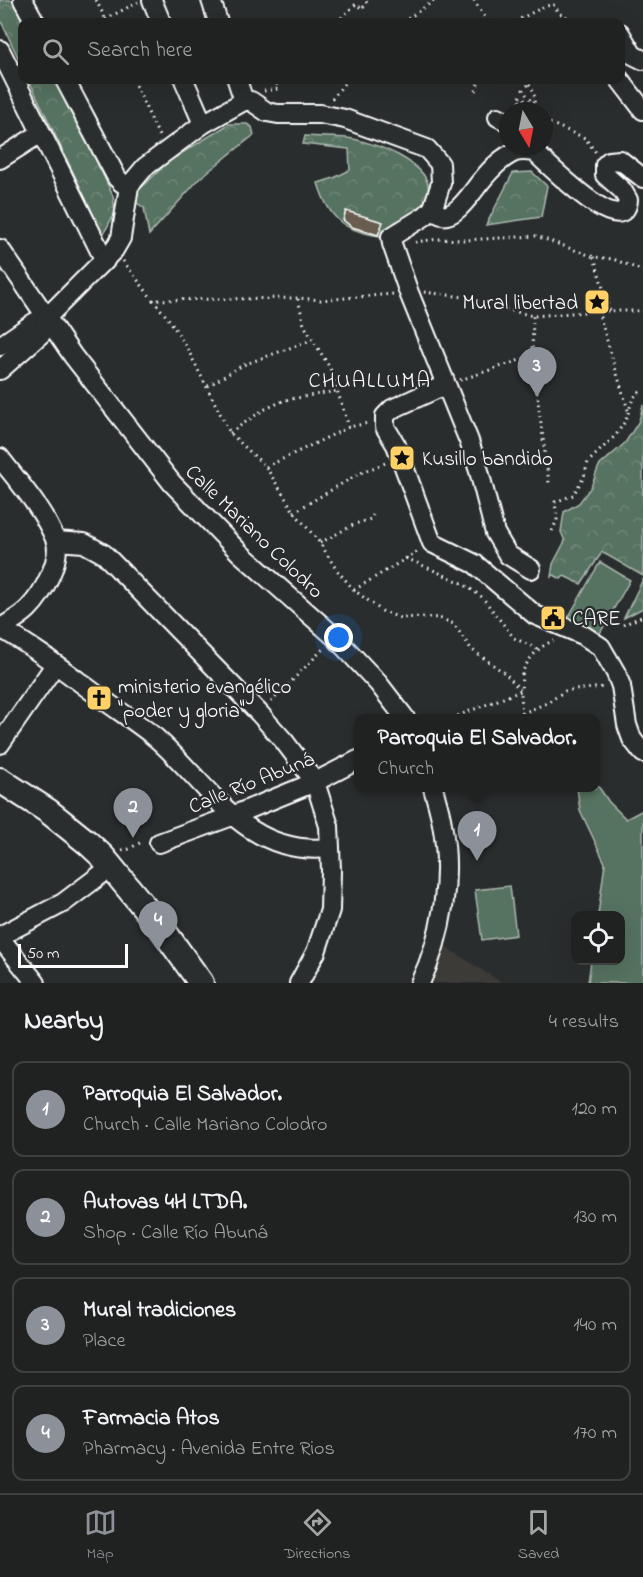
<!DOCTYPE html>
<html lang="en">
<head>
<meta charset="utf-8">
<style>
	:root { --surface:#202222; --page:#282a2a; --text:#f1f3f6; --muted:#a2a4a5; --line:#3d3f40; --accent:#8c9099 }
	body { margin:0; font-family:"Indie Flower",sans-serif; background:var(--page); color:var(--text) }
	.controls { position:absolute; right:18px; bottom:18px; display:grid; overflow:hidden; border-radius:12px; box-shadow:0 6px 24px #0002 }
	.controls button { width:54px; height:54px; display:grid; place-items:center; padding:0; border:0; border-bottom:2px solid var(--line); background:var(--surface); color:var(--text); font:30px sans-serif }
	.compass { position:absolute; left:499px; top:102px; width:54px; height:54px; border-radius:50%; background:var(--surface); box-shadow:0 6px 24px #0002; rotate:170deg }
	.scale { position:absolute; left:18px; bottom:15px; width:110px; box-sizing:border-box; padding-left:6px; border:3px solid #fff; border-top:0; font-size:16px; line-height:21px; white-space:nowrap; color:#fff; -webkit-text-stroke:4px #2a2d2e; paint-order:stroke }
	.you { position:absolute; left:339px; top:638px; width:21px; height:21px; margin:-15px; border:4px solid #fff; border-radius:50%; background:#1a73e8; box-shadow:0 0 0 9px #1a73e833 }
	.badge { display:grid; place-items:center; width:39px; height:39px; border-radius:50%; background:var(--accent); color:#fff; font-size:20px; font-weight:700 }
	.pin { position:absolute; translate:-50% -50px; filter:drop-shadow(0 2px 3px #0008) }
	.pin::after { content:''; position:absolute; top:32px; width:21px; height:18px; background:inherit; clip-path:polygon(0 0,100% 0,50% 100%) }
	.popup { position:absolute; left:354px; top:714px; width:246px; height:78px; box-sizing:border-box; display:grid; place-content:center; border-radius:12px; background:var(--surface); filter:drop-shadow(0 2px 4px #0005); font-size:20px; white-space:nowrap; color:var(--muted) }
	.popup b { font-size:22px; color:var(--text) }
	.popup::after { content:''; position:absolute; left:50%; top:100%; margin-left:-12px; border:12px solid transparent; border-top-color:var(--surface) }
	.list { margin:0; padding:0; list-style:none }
	h2 { display:flex; justify-content:space-between; align-items:center; height:78px; margin:0; padding:0 24px; font-size:26px }
	h2 small { font-size:20px; font-weight:400; color:var(--muted) }
	.list li { display:grid; grid-template-columns:39px 1fr auto; gap:18px; align-items:center; box-sizing:border-box; height:96px; margin:0 12px 12px; padding:0 12px; border:2px solid var(--line); border-radius:12px }
	.list b { display:block; font-size:22px; white-space:nowrap }
	.list p { margin:0; font-size:20px; white-space:nowrap; color:var(--muted) }
	.list em { font-size:20px; font-style:normal; color:var(--muted) }
	.icon { flex:none; width:33px; height:33px; fill:none; stroke:currentColor; stroke-width:2; stroke-linecap:round; stroke-linejoin:round }
	.map { position:relative; flex:none; width:643px; height:983px; overflow:hidden }
	.search { position:absolute; background:var(--surface); box-shadow:0 6px 24px #0002; left:18px; right:18px; top:18px; height:66px; display:flex; align-items:center; gap:15px; box-sizing:border-box; padding:0 21px; border-radius:12px; color:var(--muted); font-size:22px }
	.sheet { height:510px; background:var(--surface) }
	nav { display:flex; justify-content:space-around; align-items:center; box-sizing:border-box; height:84px; border-top:2px solid var(--line); background:var(--surface); font-size:16px; color:var(--muted) }
	nav a { display:grid; justify-items:center; gap:3px }
	nav .on { color:var(--accent) }
	.map>svg:first-child { display:block }
	.built { fill:#3d3b38 }
	.green { fill:#577260; stroke:#abb8b0; stroke-width:1.5 }
	.forest { fill:url(#forest-crowns); stroke:#abb8b0; stroke-width:1.5 }
	.building { fill:#685d4f; stroke:#fff; stroke-width:1.5 }
	.lines { fill:none; stroke-linecap:round; stroke-linejoin:round }
	.street-casing { stroke:#fff; stroke-width:22 }
	.secondary-casing { stroke:#fff; stroke-width:28 }
	.path { stroke:#fff; stroke-width:3; stroke-dasharray:1.5 4.5; stroke-linecap:butt }
	.street { stroke:#2a2d2e; stroke-width:18 }
	.secondary { stroke:#2a2d2e; stroke-width:24 }
	.labels { text-anchor:middle; stroke-width:4.5; stroke-linejoin:round; paint-order:stroke }
	.poi-label { font-size:21px; fill:#fff; stroke:#2a2d2e; text-anchor:start }
	.street-label { font-size:21px; fill:#fff; stroke:#2a2d2e }
	.neighbourhood-label { font-size:22px; letter-spacing:1.5px; fill:#fff; stroke:#2a2d2e }
</style>
</head>
<body>
<div class="map">
<svg width="643" height="983" viewBox="0 0 643 983">
	<defs>
		<pattern id="forest-crowns" width="20" height="18" patternUnits="userSpaceOnUse" patternTransform="scale(1.5)"><rect width="20" height="18" fill="#577260"/><path d="M2 6a3 3 0 1 1 6 0M12 15a3 3 0 1 1 6 0" fill="none" stroke="#708778"/></pattern>
	</defs>
	<rect width="100%" height="100%" fill="#2a2d2e"/>
	<filter id="ink" filterUnits="userSpaceOnUse"><feTurbulence type="fractalNoise" baseFrequency=".0167" numOctaves="2"/><feDisplacementMap in="SourceGraphic" scale="12" xChannelSelector="R" yChannelSelector="G"/><feConvolveMatrix kernelMatrix="1 2 1 2 8 2 1 2 1" color-interpolation-filters="sRGB"/></filter>
	<g filter="url(#ink)">
		<path class="built" d="M446,947L502,983H433Z"/>
		<g class="green">
			<path d="M600,562L630,580L599,635L568,618Z"/>
			<path d="M596,783L609,802L626,819L643,810V983H588L591,961L620,960V915H598L605,863L580,810L577,788H596Z"/>
			<path d="M510,886L516,935L482,940L475,890Z"/>
		</g>
		<g class="forest">
			<path d="M0,0H20L31,22H22V66L0,19Z"/>
			<path d="M29,80H58L113,196L115,212L103,235Z"/>
			<path d="M229,124H247L252,127L254,135L200,178L149,235L144,208L134,201L136,193L169,161Z"/>
			<path d="M305,136C319,137 333,137 347,138C370,141 435,163 428,194C425,208 398,228 387,237C347,232 330,223 318,183L334,178L350,170L349,149L303,144Z"/>
			<path d="M532,172L547,186L541,217L486,225L513,173Z"/>
			<path d="M643,405V576L602,552L581,584L564,576L561,579L554,575L551,577L553,564L565,541L561,532L564,512L579,503L591,487L599,466L625,443L639,421Z"/>
			<path d="M643,579V608L624,618Z"/>
		</g>
		<path class="building" d="M346,211L383,222L378,235L352,227L343,220Z"/>
		<g class="lines">
			<g class="street-casing">
				<g id="street">
					<path d="M23,0L35,22"/>
					<path d="M152,0L161,22"/>
					<path d="M211,0L218,22"/>
					<path d="M620,33L633,55L643,60"/>
					<path d="M0,50L105,261"/>
					<path d="M65,80L117,178L122,183L129,186"/>
					<path d="M184,80L203,124"/>
					<path d="M237,80L244,101"/>
					<path d="M620,80L643,110"/>
					<path d="M498,117L508,122"/>
					<path d="M0,159L41,133"/>
					<path d="M433,208L425,216L391,237L392,244L409,293L469,441L479,471L495,533L508,555L531,569"/>
					<path d="M0,249L73,356L172,483L240,553L335,637L378,683L405,718"/>
					<path d="M0,346L35,322L47,317L114,250L121,238L129,186L145,167L203,124L244,101H251L267,112L278,114H320L345,119L427,149L440,164L441,183L433,208C449,232 472,191 482,180C490,170 503,157 515,152C522,150 527,151 534,152C546,161 624,244 628,200L622,190L605,175V165L609,161L620,160L643,178"/>
					<path d="M0,370L42,333L47,317"/>
					<path d="M445,385L392,409L385,416V427L396,445L432,543L475,564L535,615L583,635L601,647L616,673L621,686L627,725L632,739L643,753"/>
					<path d="M0,458C19,483 43,509 55,539C63,559 42,595 28,609C20,617 10,622 1,628"/>
					<path d="M56,541L84,543L104,554L259,713L284,741L315,782L329,826L331,870L330,910L316,952L299,983"/>
					<path d="M0,628C34,647 66,672 97,695C117,710 138,723 156,738C211,786 245,857 329,848"/>
					<path d="M0,744L55,665"/>
					<path d="M159,843L232,816L315,782L358,760"/>
					<path d="M0,936L63,903L111,867"/>
					<path d="M0,938L36,983"/>
					<path d="M420,983C443,935 452,876 442,824C440,811 436,799 433,788"/>
				</g>
			</g>
			<g class="secondary-casing">
				<path id="secondary" d="M0,780L48,811L88,843L102,856L163,930L201,983"/>
			</g>
			<g class="path">
				<path d="M96,0L107,22"/>
				<path d="M474,0L488,22"/>
				<path d="M100,22L138,2"/>
				<path d="M343,22L340,19L356,4L362,9L367,3L365,0"/>
				<path d="M403,22L435,0"/>
				<path d="M516,22V21L545,6L555,5L558,12L575,22"/>
				<path d="M133,80L160,138"/>
				<path d="M529,84C536,93 536,101 531,111"/>
				<path d="M264,91L278,89L276,80"/>
				<path d="M476,91L479,80"/>
				<path d="M332,99L347,80"/>
				<path d="M520,111L524,106L518,99L521,96L529,104L531,101L523,90L533,80"/>
				<path d="M544,122L552,124L585,138L597,154"/>
				<path d="M415,242L438,239L464,240L536,236L594,257L613,259L643,271"/>
				<path d="M594,257L610,312"/>
				<path d="M123,261L153,300L298,298L321,300L394,294"/>
				<path d="M424,292L472,298L489,305L533,316L598,311H643"/>
				<path d="M298,299L304,325L330,368L349,427"/>
				<path d="M153,300L171,322L188,350L230,433L266,467L294,512L320,543L336,569L354,590L382,611L400,618L424,617L439,618L454,624L471,649L506,674L521,691L522,714"/>
				<path d="M598,311L628,410"/>
				<path d="M532,356L549,483"/>
				<path d="M460,380L532,356L533,316"/>
				<path d="M208,386L243,365L312,340"/>
				<path d="M230,433L263,410L285,400L337,391"/>
				<path d="M266,467L349,427L368,423"/>
				<path d="M294,512L360,473L388,462"/>
				<path d="M552,531L557,520L555,502L573,495L584,477L588,462L616,435L626,420L633,398L643,389"/>
				<path d="M320,543L355,524L371,519L373,515"/>
				<path d="M406,558L462,583L482,597L514,638L539,650"/>
				<path d="M354,590L420,550"/>
				<path d="M623,625L643,616"/>
				<path d="M271,702L325,647"/>
				<path d="M452,718L521,691C522,685 521,676 523,671C528,659 541,644 554,641"/>
				<path d="M511,718L547,703L565,691L604,687"/>
				<path d="M122,850L129,849L143,841"/>
			</g>
			<use href="#street" class="street"/>
			<use href="#secondary" class="secondary"/>
		</g>
	</g>
	<defs>
		<g id="sight-square" transform="scale(1.35)"><rect x="-9" y="-9" width="18" height="18" rx="4" fill="#ffd166" stroke="#2a2d2e"/><path d="M0-6L1.8-2.2L6-1.7L2.9 1.2L3.7 5.4L0 3.3L-3.7 5.4L-2.9 1.2L-6-1.7L-1.8-2.2Z" fill="#111"/></g>
		<g id="civic-square" transform="scale(1.35)"><rect x="-9" y="-9" width="18" height="18" rx="4" fill="#ffd166" stroke="#2a2d2e"/><path d="M-.6-6.5H3V-4.5H.6V-3L4-1V1h2V6H-6V1h2V-1L-.6-3ZM-1.2 2.5V6h2.4V2.5Z" fill="#111"/></g>
		<g id="church-square" transform="scale(1.35)"><rect x="-9" y="-9" width="18" height="18" rx="4" fill="#ffd166" stroke="#2a2d2e"/><path d="M-1.2-6h2.4v3.5h3.3v2.4h-3.3V6h-2.4V-.1h-3.3v-2.4h3.3Z" fill="#111"/></g>
	</defs>
	<g fill-rule="evenodd">
		<use href="#sight-square" x="597" y="302"/>
		<use href="#sight-square" x="402" y="458"/>
		<use href="#civic-square" x="553" y="618"/>
		<use href="#church-square" x="99" y="698"/>
	</g>
	<g class="labels">
		<g class="poi-label">
			<text x="578" y="309" text-anchor="end">Mural libertad</text>
			<text x="422" y="465">Kusillo bandido</text>
			<text x="572" y="625">CARE</text>
			<text x="118" y="693">ministerio evangélico<tspan x="118" dy="24">"poder y gloria"</tspan></text>
		</g>
		<g class="street-label">
			<text transform="translate(255 531) rotate(44)" y="7">Calle Mariano Colodro</text>
			<text transform="translate(251 782) rotate(-22)" y="7">Calle Río Abuná</text>
		</g>
		<g class="neighbourhood-label">
			<text x="370" y="387">CHUALLUMA</text>
		</g>
	</g>
</svg>
<div class="controls">
<button><svg class="icon" aria-label="locate" viewBox="0 0 24 24"><circle cx="12" cy="12" r="6"/><path d="M12 2v4M12 18v4M2 12h4M18 12h4"/></svg></button>
</div>
<svg class="compass" viewBox="-18 -18 36 36"><path d="M0-13l5 13h-10z" fill="#e53935"/><path d="M0 13l5-13h-10z" fill="#a2a4a5"/></svg>
<div class="scale">50 m</div>
<div class="you"></div>
<div class="pin badge" style="left:477px;top:861px">1</div>
<div class="popup"><b>Parroquia El Salvador.</b>Church</div>
<div class="pin badge" style="left:133px;top:838px">2</div>
<div class="pin badge" style="left:537px;top:397px">3</div>
<div class="pin badge" style="left:158px;top:951px">4</div>
<div class="search"><svg class="icon" aria-label="search" viewBox="0 0 24 24"><circle cx="10" cy="10" r="6"/><path d="M15 15l6 6"/></svg>Search here</div>
</div>
<section class="sheet">
<h2>Nearby<small>4 results</small></h2>
<ul class="list">
<li><span class="badge">1</span><div><b>Parroquia El Salvador.</b><p>Church · Calle Mariano Colodro</p></div><em>120 m</em></li>
<li><span class="badge">2</span><div><b>Autovas 4H LTDA.</b><p>Shop · Calle Río Abuná</p></div><em>130 m</em></li>
<li><span class="badge">3</span><div><b>Mural tradiciones</b><p>Place</p></div><em>140 m</em></li>
<li><span class="badge">4</span><div><b>Farmacia Atos</b><p>Pharmacy · Avenida Entre Rios</p></div><em>170 m</em></li>
</ul>
</section>
<nav>
<a class="on"><svg class="icon" aria-label="map" viewBox="0 0 24 24"><path d="M3 6l6-2 6 2 6-2v14l-6 2-6-2-6 2zM9 4v14M15 6v14"/></svg>Map</a>
<a><svg class="icon" aria-label="directions" viewBox="0 0 24 24"><path d="M12 3l9 9-9 9-9-9zM9 14v-3h6M13 9l2 2-2 2"/></svg>Directions</a>
<a><svg class="icon" aria-label="saved" viewBox="0 0 24 24"><path d="M7 4h10v16l-5-4-5 4z"/></svg>Saved</a>
</nav>
</body>
</html>
